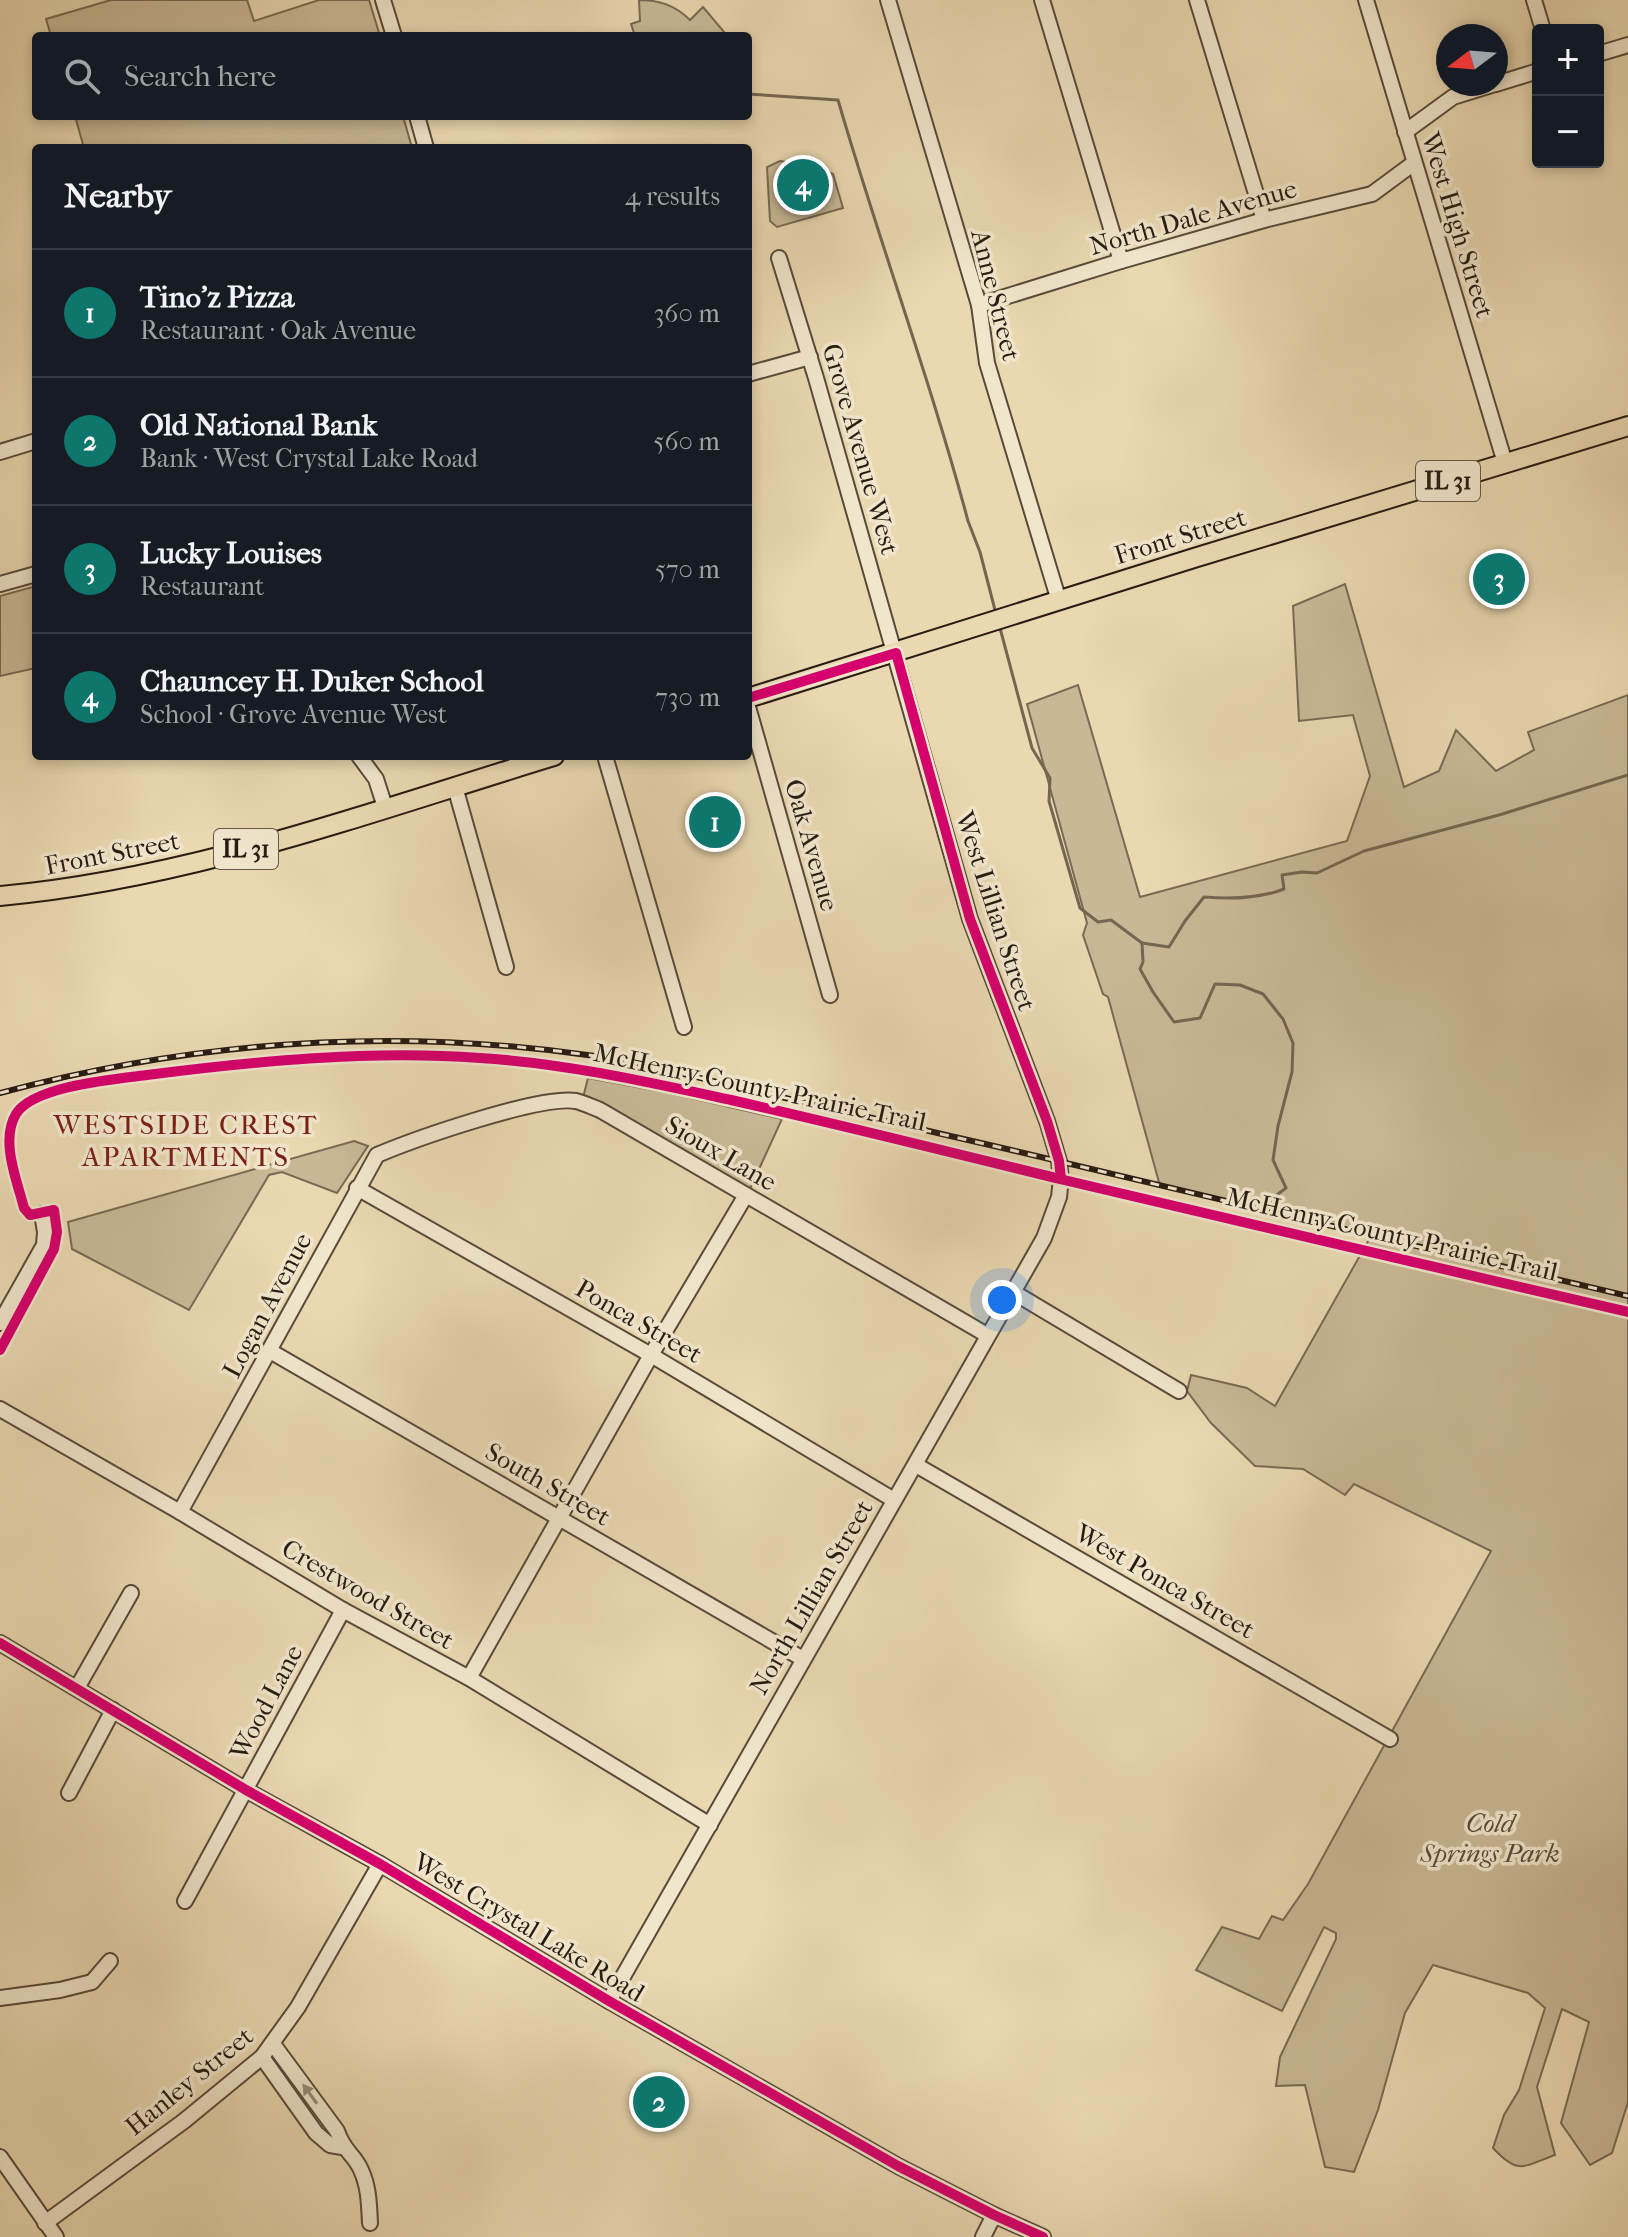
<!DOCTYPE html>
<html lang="en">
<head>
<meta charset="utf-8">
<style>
	:root { --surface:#171b24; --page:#242831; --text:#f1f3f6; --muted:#9ea1a6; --line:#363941; --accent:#0f766e }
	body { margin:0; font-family:"IM FELL French Canon",serif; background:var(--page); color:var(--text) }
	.controls { position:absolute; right:24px; top:24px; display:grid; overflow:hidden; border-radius:8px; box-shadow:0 4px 12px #0003 }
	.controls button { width:72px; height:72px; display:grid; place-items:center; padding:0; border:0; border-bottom:2px solid var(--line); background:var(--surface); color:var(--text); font:40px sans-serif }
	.compass { position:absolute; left:1436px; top:24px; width:72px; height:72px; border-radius:50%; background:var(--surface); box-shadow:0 4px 12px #0003; rotate:254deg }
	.you { position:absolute; left:1002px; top:1300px; width:28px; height:28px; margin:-20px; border:6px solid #fff; border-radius:50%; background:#1a73e8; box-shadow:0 0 0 12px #1a73e833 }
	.badge { display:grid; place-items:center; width:52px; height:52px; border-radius:50%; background:var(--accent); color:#fff; font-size:26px; font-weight:700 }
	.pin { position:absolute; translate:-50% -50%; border:4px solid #fff; box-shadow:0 2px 8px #0006 }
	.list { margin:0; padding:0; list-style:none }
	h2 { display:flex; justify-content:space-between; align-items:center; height:104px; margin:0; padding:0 32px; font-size:34px }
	h2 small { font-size:26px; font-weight:400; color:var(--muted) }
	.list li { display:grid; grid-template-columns:52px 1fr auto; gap:24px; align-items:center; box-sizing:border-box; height:128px; padding:0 32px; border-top:2px solid var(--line) }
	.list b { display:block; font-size:30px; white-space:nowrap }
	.list p { margin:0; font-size:26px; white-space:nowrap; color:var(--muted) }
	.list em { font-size:26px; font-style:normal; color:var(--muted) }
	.icon { flex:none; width:44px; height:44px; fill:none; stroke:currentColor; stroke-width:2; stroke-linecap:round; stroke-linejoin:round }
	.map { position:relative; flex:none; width:1628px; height:2237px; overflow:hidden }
	.search { position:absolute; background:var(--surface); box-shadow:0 4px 12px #0003; left:32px; top:32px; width:720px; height:88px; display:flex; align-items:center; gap:20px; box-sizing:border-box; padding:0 28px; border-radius:8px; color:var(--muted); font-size:30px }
	.panel { position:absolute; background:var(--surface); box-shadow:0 4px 12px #0003; left:32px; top:144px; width:720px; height:616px; border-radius:8px }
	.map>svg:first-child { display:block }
	.green { fill:#c9b896; stroke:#786a54; stroke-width:2 }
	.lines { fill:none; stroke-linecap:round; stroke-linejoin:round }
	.stream { stroke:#746651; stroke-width:3 }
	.minor-casing { stroke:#584a3a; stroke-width:18 }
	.major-casing { stroke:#271b12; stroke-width:22 }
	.minor { stroke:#f1e6cc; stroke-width:14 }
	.major { stroke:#ead8b1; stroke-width:18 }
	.rail-casing { stroke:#271b12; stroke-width:6 }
	.rail { stroke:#f1e6cc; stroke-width:3; stroke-dasharray:9; stroke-linecap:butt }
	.cycleway-casing { stroke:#f1e6cc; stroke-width:15 }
	.cycleway { stroke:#d6006c; stroke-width:10 }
	.oneway { fill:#968b78 }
	.labels { text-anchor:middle; stroke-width:7; stroke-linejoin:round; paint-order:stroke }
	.shield { fill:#f1e6cc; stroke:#64584a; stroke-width:2 }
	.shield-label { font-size:24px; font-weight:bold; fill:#271b12 }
	.street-label { font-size:26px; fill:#271b12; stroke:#f1e6cc }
	.park-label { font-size:26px; font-style:italic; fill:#584a3a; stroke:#f1e6cc }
	.neighbourhood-label { font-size:28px; letter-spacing:2px; fill:#7a1f14; stroke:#f1e6cc }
</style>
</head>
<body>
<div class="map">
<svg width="1628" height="2237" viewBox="0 0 1628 2237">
	<rect width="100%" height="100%" fill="#ead8b1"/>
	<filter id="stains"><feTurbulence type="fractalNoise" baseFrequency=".0025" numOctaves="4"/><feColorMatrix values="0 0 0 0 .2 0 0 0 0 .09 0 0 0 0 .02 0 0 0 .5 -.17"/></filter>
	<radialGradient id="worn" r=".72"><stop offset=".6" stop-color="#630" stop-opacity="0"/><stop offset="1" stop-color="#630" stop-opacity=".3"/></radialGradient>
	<g class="green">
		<path d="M111,0H247L254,21L319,0H369L380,36H51L46,19Z"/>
		<path d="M639,0C659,0 675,5 690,20L703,7L725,33L723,36H635L631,24L640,21Z"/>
		<path d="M75,116H403L412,148H84Z"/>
		<path d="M780,161L811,166L833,174L843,208L777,227L770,221L767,167Z"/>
		<path d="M1345,584L1404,787L1439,771L1456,730L1496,771L1534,750L1528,732L1628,695V2102L1612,2153L1590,2165L1561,2123L1589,2022L1562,2009L1537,2087L1555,2155C1523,2166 1519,2176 1493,2148L1504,2115L1519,2090L1545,2008L1528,1993L1433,1965L1405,2013L1378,2110L1354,2172L1325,2167L1305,2085L1276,2086L1280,2057L1336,1939V1933L1324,1927L1282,2011L1196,1970L1222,1927L1259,1939L1272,1916L1283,1920L1308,1884L1491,1551L1354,1484L1345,1495L1303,1469L1255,1466L1211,1423L1187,1391L1191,1375L1247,1388L1275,1406L1371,1236L1160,1186L1108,997L1103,994L1083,935L1087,923L1027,704L1078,685L1140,897L1347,841L1370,776L1353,715L1299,721L1293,606Z"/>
		<path d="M36,586V668L0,676V596Z"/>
		<path d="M588,1078L669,1093L782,1119L749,1191L583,1098Z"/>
		<path d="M354,1141L368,1146L337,1193L282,1172L269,1175L189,1310L72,1249L68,1222Z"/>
	</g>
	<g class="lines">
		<g class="stream">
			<path d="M748,94L838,100C879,241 930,379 968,521L980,552L995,610"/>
			<path d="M1000,628L1032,748L1050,778L1049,801L1080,908L1098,922L1111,920L1142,943L1143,962L1140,969L1153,992L1174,1022L1200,1018L1215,984L1240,985L1263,994L1283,1019L1293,1043L1292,1072L1278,1126L1273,1160L1286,1188L1274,1197L1272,1205"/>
			<path d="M1142,943L1169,947L1185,921L1204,897C1231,899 1259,899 1284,889L1282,875L1302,872L1317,873L1364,851L1499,815L1628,775"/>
		</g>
		<g class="minor-casing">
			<g id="minor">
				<path d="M383,0L394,36"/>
				<path d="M888,0L979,305L987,363L1059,601"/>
				<path d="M1042,0L1121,261"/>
				<path d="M1197,0L1264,220"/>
				<path d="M1366,0L1505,463"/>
				<path d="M1534,0L1543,30"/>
				<path d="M1598,54L1628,45"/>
				<path d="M1496,84L1538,71"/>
				<path d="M417,116L426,148"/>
				<path d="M1405,132L1453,97L1495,84"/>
				<path d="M979,305L1121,261L1264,220L1372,194L1414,163"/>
				<path d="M748,374L810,357"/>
				<path d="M0,452L36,441"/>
				<path d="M0,584L36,574"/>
				<path d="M748,707L830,995"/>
				<path d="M359,756L376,779L385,807"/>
				<path d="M605,756L684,1027"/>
				<path d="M455,787L506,967"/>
				<path d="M357,1188L651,1355L894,1500"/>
				<path d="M1013,1292L1179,1391"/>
				<path d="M0,1323L44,1245L45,1232L42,1214"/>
				<path d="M270,1351L803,1659"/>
				<path d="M0,1409L180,1512L343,1610L469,1678L710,1825"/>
				<path d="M916,1465L1390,1739"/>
				<path d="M180,1512L377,1155C415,1139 540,1095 576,1101C584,1103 592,1107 600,1110L987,1335"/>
				<path d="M0,1643L246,1790L380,1864L609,2001L898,2166L994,2215L1043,2237"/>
				<path d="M469,1678L651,1355L746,1195"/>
				<path d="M77,1688L131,1593"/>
				<path d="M69,1793L113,1710"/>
				<path d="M185,1901L343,1610"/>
				<path d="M0,1998L60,1990L92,1982L110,1961"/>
				<path d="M609,2001L1044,1238L1059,1197L1061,1179L1059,1161L1047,1121L970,919L816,378L779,258"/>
				<path d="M273,2044L337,2131C344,2152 354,2154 361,2170C369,2187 369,2205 370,2223"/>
				<path d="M262,2057L316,2133L330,2145L342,2147"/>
				<path d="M0,2157L56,2237"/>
				<path d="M45,2223L184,2121L262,2057L298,2007L380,1864"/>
				<path d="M983,2237L994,2215"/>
			</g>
		</g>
		<g class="major-casing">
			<g id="major">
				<path d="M748,698L1194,558L1628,426"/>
				<path d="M0,896C190,879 373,811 554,756"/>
			</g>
		</g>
		<use href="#minor" class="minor"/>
		<use href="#major" class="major"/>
		<g class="rail-casing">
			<path id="rail" d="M0,1093C197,1040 394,1027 595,1056C645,1063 694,1077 742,1088C826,1107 910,1127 994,1146C1206,1196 1417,1247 1628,1296"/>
		</g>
		<use href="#rail" class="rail"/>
		<g class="cycleway-casing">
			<g id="cycleway">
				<path d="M748,698L896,653L970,919L1047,1121L1059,1161L1061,1179"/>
				<path d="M0,1350L54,1249L57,1232L54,1210L30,1215L24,1208C17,1180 0,1141 16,1114C33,1086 115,1079 147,1075C257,1061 369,1050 480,1058C564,1063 648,1082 731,1100C842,1125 953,1153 1064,1180C1251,1225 1440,1268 1628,1312"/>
				<path d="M0,1643L246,1790L380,1864L609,2001L898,2166L994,2215L1043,2237"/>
			</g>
		</g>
		<use href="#cycleway" class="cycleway"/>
	</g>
	<defs><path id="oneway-solid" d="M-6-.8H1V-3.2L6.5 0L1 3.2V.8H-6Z" transform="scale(2)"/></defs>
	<use class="oneway" href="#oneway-solid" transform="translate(310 2094) rotate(-126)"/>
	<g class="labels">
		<g class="shield">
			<rect x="1416" y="461" width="64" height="40" rx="6"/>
			<rect x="214" y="829" width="64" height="40" rx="6"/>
		</g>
		<g class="shield-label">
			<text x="1448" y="489">IL 31</text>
			<text x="246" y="857">IL 31</text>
		</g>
		<g class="street-label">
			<text transform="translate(1193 217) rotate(-16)" y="9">North Dale Avenue</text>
			<text transform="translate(1458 225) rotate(73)" y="9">West High Street</text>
			<text transform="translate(996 295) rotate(76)" y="9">Anne Street</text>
			<text transform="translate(861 449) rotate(74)" y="9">Grove Avenue West</text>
			<text transform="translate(1180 536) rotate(-17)" y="9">Front Street</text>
			<text transform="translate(812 845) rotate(74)" y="9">Oak Avenue</text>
			<text transform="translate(112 853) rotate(-11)" y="9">Front Street</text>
			<text transform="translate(996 911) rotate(72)" y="9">West Lillian Street</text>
			<text transform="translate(760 1087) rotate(12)" y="9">McHenry County Prairie Trail</text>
			<text transform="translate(721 1153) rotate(30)" y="9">Sioux Lane</text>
			<text transform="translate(1392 1234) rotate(13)" y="9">McHenry County Prairie Trail</text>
			<text transform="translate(267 1305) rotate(-62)" y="9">Logan Avenue</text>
			<text transform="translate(639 1321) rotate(30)" y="9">Ponca Street</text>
			<text transform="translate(548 1484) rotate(30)" y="9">South Street</text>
			<text transform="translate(1165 1581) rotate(30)" y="9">West Ponca Street</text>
			<text transform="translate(368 1594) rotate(30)" y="9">Crestwood Street</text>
			<text transform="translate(811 1597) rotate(-60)" y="9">North Lillian Street</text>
			<text transform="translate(266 1702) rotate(-62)" y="9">Wood Lane</text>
			<text transform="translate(529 1927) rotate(31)" y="9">West Crystal Lake Road</text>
			<text transform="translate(189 2081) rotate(-39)" y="9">Hanley Street</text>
		</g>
		<g class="park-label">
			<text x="1490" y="1832">Cold<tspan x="1490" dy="30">Springs Park</tspan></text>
		</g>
		<g class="neighbourhood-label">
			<text x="186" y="1134">WESTSIDE CREST<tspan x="186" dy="32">APARTMENTS</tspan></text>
		</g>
	</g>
	<rect width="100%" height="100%" filter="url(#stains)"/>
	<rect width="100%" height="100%" fill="url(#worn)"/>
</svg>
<div class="controls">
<button>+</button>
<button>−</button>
</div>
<svg class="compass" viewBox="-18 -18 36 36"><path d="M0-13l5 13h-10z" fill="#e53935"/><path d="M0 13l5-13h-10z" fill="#9ea1a6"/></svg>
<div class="you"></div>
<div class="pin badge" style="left:715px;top:822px">1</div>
<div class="pin badge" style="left:659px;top:2102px">2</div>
<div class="pin badge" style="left:1499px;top:579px">3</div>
<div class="pin badge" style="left:803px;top:185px">4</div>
<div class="search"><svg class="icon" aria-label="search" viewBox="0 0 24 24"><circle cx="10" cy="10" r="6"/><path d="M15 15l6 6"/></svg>Search here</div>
<section class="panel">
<h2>Nearby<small>4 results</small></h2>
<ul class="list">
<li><span class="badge">1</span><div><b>Tino'z Pizza</b><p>Restaurant · Oak Avenue</p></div><em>360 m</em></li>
<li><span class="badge">2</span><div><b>Old National Bank</b><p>Bank · West Crystal Lake Road</p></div><em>560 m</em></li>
<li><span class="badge">3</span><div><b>Lucky Louises</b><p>Restaurant</p></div><em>570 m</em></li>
<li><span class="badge">4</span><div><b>Chauncey H. Duker School</b><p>School · Grove Avenue West</p></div><em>730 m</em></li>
</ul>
</section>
</div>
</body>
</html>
